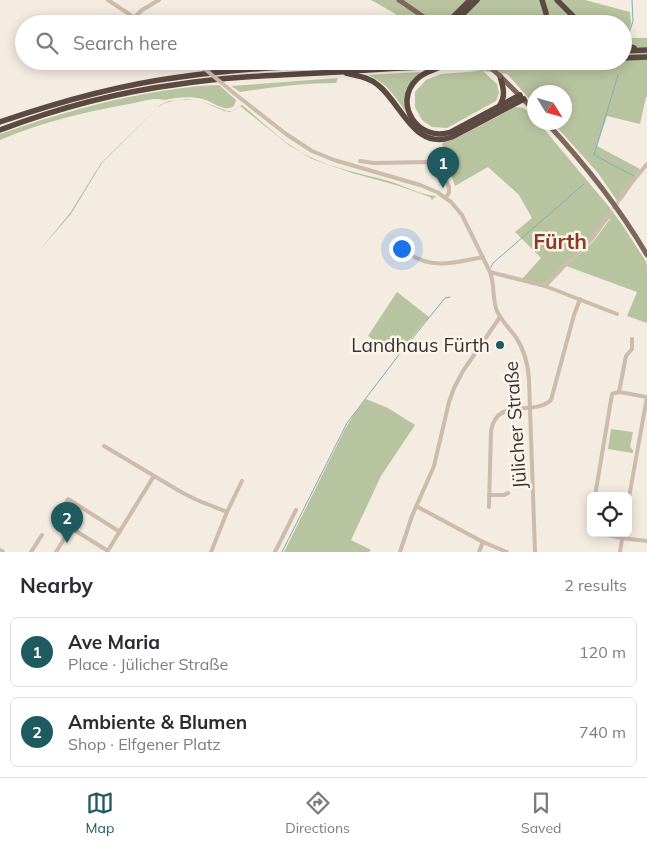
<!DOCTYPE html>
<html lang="en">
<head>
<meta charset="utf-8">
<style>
	:root { --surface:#fff; --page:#f2f2f3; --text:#2b2b33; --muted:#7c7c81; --line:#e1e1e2; --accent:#1f5a5e }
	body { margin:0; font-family:Mulish,sans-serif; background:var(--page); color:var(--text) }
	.controls { position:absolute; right:15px; bottom:15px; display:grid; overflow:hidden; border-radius:8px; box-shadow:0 2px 12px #0003 }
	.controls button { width:45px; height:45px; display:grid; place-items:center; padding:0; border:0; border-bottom:1px solid var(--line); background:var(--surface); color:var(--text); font:25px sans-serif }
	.compass { position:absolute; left:527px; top:85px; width:45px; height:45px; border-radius:50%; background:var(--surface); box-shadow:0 2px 12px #0003; rotate:127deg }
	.you { position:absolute; left:401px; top:248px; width:18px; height:18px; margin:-12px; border:4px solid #fff; border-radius:50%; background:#1a73e8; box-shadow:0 0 0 8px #1a73e833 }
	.badge { display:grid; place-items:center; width:32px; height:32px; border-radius:50%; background:var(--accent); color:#fff; font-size:16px; font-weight:700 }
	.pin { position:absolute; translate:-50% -41px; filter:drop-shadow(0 1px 2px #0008) }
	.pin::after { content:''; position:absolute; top:26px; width:18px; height:15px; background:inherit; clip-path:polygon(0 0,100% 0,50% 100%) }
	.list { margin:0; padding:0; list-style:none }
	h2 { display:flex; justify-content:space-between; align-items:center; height:65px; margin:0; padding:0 20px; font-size:21px }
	h2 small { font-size:16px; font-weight:400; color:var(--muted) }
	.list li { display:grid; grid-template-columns:32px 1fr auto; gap:15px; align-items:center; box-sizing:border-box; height:70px; margin:0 10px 10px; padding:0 10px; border:1px solid var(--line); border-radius:8px }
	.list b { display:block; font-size:19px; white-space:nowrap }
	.list p { margin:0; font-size:16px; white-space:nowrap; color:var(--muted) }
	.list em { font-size:16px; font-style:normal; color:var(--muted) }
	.icon { flex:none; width:28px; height:28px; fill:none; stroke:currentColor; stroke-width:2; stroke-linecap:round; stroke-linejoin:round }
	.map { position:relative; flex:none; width:647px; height:552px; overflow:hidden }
	.search { position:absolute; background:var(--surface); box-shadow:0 2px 12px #0003; left:15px; right:15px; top:15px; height:55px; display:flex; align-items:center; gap:12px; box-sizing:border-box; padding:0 18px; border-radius:28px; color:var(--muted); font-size:19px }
	.sheet { height:225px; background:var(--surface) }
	nav { display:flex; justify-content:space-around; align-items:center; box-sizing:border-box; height:70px; border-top:1px solid var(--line); background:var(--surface); font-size:14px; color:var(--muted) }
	nav a { display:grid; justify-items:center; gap:2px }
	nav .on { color:var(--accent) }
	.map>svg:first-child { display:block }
	.green { fill:#b8c4a0 }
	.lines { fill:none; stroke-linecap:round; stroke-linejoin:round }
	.stream { stroke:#7fb0b2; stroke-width:1 }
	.minor-tunnel { stroke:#cfc6bd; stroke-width:4; stroke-dasharray:4 2; stroke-linecap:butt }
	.minor { stroke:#cdbbac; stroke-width:4 }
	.major { stroke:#7d675c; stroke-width:5 }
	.highway { stroke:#5c4a42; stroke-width:5.5 }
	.minor-bridge { stroke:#cdbbac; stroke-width:4 }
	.major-bridge { stroke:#7d675c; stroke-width:5 }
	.poi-dot { fill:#1f5a5e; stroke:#fbf5ee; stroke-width:2 }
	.labels { text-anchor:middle; stroke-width:5; stroke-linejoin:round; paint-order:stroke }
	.poi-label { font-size:19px; fill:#3b302b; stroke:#fbf5ee; text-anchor:end }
	.street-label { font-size:19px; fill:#3b302b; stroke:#fbf5ee }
	.quarter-label { font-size:21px; font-weight:bold; fill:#8c3b22; stroke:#fbf5ee }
</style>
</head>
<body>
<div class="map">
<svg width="647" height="552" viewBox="0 0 647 552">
	<rect width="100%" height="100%" fill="#f4ebe1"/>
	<g class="green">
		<path d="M371,0H585L630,12L631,23L627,38H647V97H646L640,124L607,116L597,146L640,169L621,194L618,202L598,173L553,123L564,122V92H534V104L507,74L483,71L497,84L499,93L496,101L447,128L432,127L422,120L415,107V92L426,80L441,74L479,71L444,66L442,61H623V24H408L394,13Z"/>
		<path d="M421,72C406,86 405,91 406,112C393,94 388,84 368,75Z"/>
		<path d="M338,78L336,83C303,83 272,87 240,92L231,86Z"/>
		<path d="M219,85L236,100C235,104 234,108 229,108C221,110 211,101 203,99C191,96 176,97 164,100C155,97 143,101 134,103C88,111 42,122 0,140V134C51,116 102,101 155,92C176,89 197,85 219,85Z"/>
		<path d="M187,99L204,102L227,111H232L242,105C263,122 283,143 308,156C334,169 365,174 392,182C407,187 421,195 436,196L432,200L430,197L399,186L352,173L312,159L290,146L240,106L230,112C220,111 213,105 203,102C189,98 168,99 157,108L102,163L71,214L39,251L70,213L101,163L160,105L169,101Z"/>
		<path d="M515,107C525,107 529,111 534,118V122L539,123L610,208L623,226L645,260L647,265V323L627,316L637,292L566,266L593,242L610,219L607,215L588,242L544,284L522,279L541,258L515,232L532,218L519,195L488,167L455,186L446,160L442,143L455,139Z"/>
		<path d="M397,292L429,317L397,355L368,336Z"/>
		<path d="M366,399L388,408L415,425L381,476L351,540L371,550L369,552H284L345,429L354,414Z"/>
		<path d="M611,429L633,432L630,447L633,450V453L608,449Z"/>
	</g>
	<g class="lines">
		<g class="stream">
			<path d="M629,33L633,21L632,0"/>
			<path d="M618,75L594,155L634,176"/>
			<path d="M491,267L493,263L584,184"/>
			<path d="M282,552L347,423L398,356L445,298L450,297"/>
		</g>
		<path class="minor-tunnel" d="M610,214L620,199"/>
		<g class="minor">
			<path d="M108,0L144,24"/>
			<path d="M135,17L142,10L159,0"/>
			<path d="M235,94L286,134L312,151L334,160L420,185L437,192L451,202L462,215L490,272C495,285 492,299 497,311C501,320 509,328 515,336C525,350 528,364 529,380L535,552"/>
			<path d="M360,161L374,163L429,162L436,163L441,168L449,187V192L446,198"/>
			<path d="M620,199L632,182L647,164"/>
			<path d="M409,254C434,270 456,262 483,257"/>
			<path d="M490,272L545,286L564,266L591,240L610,214"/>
			<path d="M545,286L617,314"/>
			<path d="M104,446L181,492L197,500L227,512"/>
			<path d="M489,495H504L508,493"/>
			<path d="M595,496L612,394L619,392"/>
			<path d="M75,503L71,511L64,506L68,499L120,532"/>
			<path d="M628,503L647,397L619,392L626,356L632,349V339"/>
			<path d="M416,506L483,542L507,552"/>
			<path d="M489,507L491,431C497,396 533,417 551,400L574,315L580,299"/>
			<path d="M596,533L622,538L647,541"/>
			<path d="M0,550L3,552"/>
			<path d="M31,552L42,535"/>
			<path d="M56,552L71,528L108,551"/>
			<path d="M107,552L154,476"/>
			<path d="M211,552L227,512L242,481"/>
			<path d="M275,552L296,510"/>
			<path d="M400,552L412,516L434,466L449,402L454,388L463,371L500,317"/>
			<path d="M479,552L483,542"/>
			<path d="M620,552L623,533"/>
		</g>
		<g class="major">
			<path d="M399,0L434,24"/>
			<path d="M500,76L534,110"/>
			<path d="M546,122C584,163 619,207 647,255"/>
		</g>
		<g class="highway">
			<path d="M542,0L546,13V24"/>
			<path d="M557,0L581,24"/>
			<path d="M446,24L470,0"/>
			<path d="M453,24L477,0"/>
			<path d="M623,45L634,48"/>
			<path d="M623,51L647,50"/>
			<path d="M623,58L647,57"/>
			<path d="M438,68C431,71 423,73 417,79C392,103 418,143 451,132L520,95"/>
			<path d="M346,73C357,76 369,77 378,85C402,104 414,151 452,137L524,99"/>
			<path d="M500,76C503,87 506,95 500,105"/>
			<path d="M0,122C58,102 118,85 180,77C250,67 320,65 391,61"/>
			<path d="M0,130C58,108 119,92 180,84C233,76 286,75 339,72C407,67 475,64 544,61"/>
		</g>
		<path class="minor-bridge" d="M195,61L235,94"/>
		<path class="major-bridge" d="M483,61L500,76"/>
	</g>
	<circle class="poi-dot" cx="500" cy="345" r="5"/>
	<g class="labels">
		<g class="poi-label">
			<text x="490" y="352">Landhaus Fürth</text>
		</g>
		<g class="street-label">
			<text transform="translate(515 425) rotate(-94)" y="7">Jülicher Straße</text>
		</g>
		<g class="quarter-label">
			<text x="560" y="249">Fürth</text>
		</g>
	</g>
</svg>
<div class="controls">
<button><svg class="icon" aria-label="locate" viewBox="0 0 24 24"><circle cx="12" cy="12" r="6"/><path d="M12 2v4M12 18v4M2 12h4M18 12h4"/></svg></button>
</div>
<svg class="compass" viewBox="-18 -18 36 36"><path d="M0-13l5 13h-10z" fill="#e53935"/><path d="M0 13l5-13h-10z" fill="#7c7c81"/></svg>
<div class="you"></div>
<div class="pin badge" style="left:443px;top:188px">1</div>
<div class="pin badge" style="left:67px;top:543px">2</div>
<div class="search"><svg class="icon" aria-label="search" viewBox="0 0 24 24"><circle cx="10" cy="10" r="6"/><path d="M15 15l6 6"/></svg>Search here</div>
</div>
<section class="sheet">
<h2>Nearby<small>2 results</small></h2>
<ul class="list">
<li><span class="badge">1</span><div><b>Ave Maria</b><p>Place · Jülicher Straße</p></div><em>120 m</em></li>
<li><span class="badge">2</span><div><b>Ambiente &amp; Blumen</b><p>Shop · Elfgener Platz</p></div><em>740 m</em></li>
</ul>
</section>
<nav>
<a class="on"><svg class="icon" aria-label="map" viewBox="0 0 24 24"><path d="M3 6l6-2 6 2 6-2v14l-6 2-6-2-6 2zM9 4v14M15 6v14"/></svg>Map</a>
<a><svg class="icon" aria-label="directions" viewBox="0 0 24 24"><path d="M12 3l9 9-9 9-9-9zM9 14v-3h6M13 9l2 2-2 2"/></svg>Directions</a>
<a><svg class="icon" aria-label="saved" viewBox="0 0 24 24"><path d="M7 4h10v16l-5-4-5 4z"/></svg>Saved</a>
</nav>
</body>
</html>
